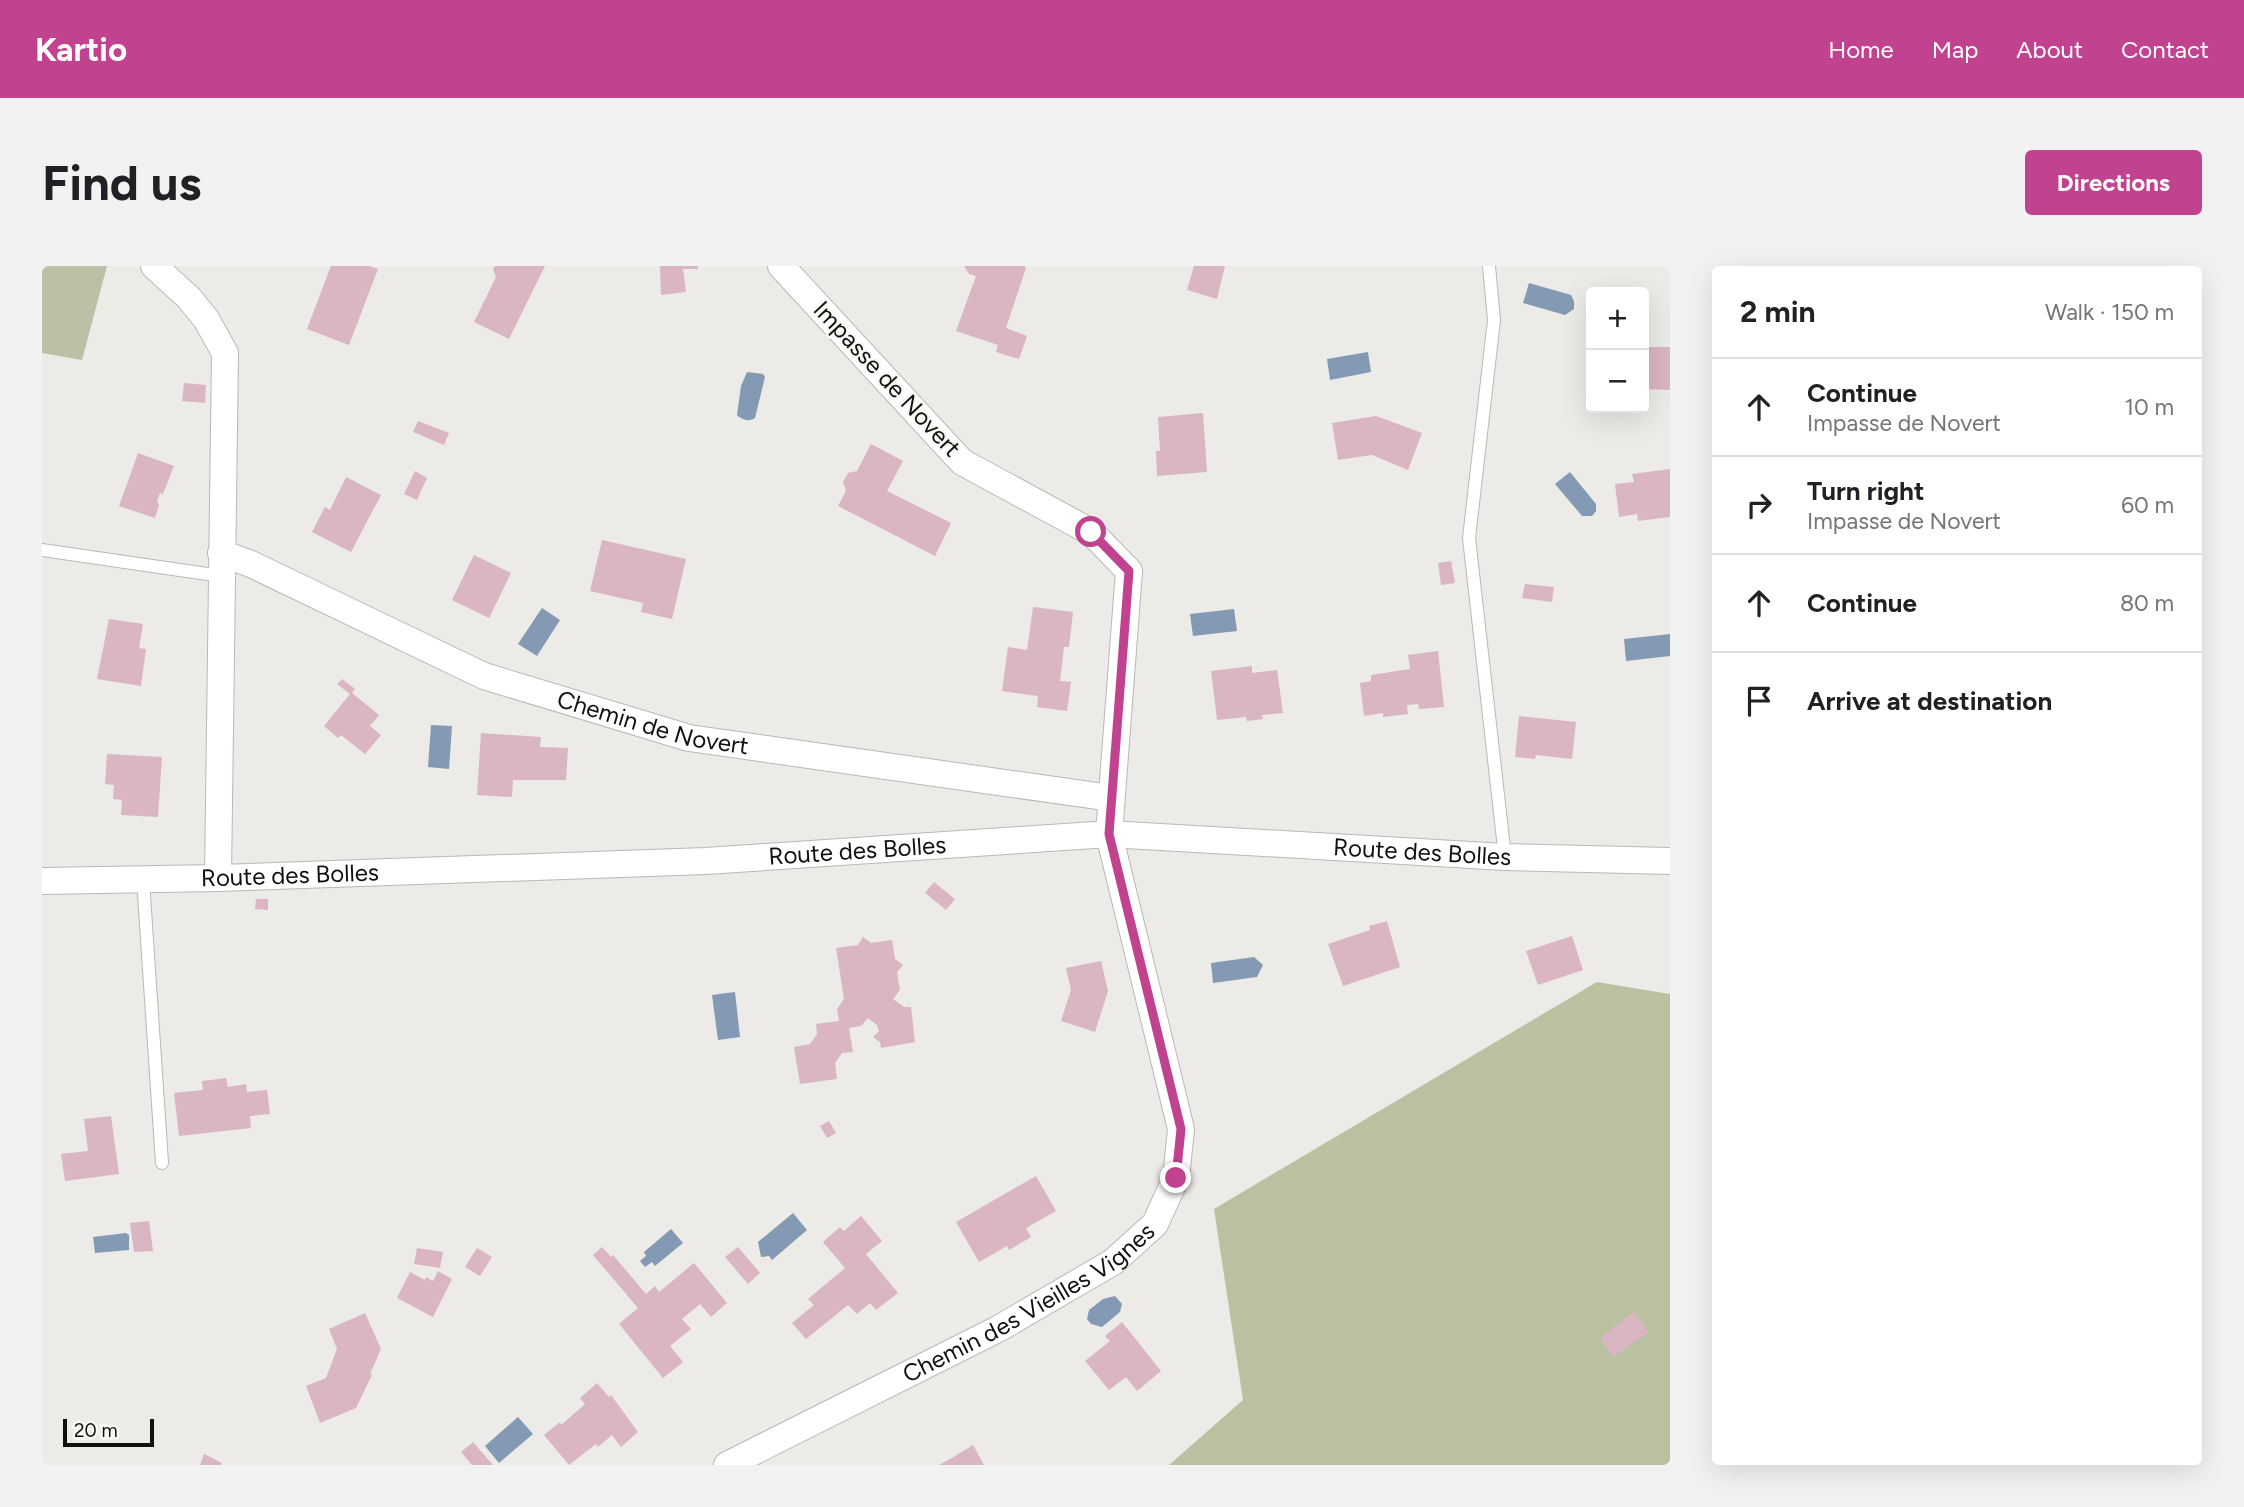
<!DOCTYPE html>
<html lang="en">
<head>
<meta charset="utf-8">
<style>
	:root { --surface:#fff; --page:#f2f2f2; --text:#202124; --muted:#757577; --line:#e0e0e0; --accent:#c14390 }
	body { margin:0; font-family:Figtree,sans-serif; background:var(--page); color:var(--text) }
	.controls { position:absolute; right:21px; top:21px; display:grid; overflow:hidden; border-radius:7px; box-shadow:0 7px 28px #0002 }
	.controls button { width:63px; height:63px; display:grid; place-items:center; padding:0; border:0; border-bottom:2px solid var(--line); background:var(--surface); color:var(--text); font:35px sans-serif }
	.scale { position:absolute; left:21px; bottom:18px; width:91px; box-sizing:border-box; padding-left:7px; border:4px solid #10100f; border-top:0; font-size:19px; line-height:24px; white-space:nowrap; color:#10100f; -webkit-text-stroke:5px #faf8f5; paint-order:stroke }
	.stop { position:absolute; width:21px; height:21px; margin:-16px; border:5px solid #c14390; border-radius:50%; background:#fff }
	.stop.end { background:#c14390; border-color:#fff; box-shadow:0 2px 7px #0008 }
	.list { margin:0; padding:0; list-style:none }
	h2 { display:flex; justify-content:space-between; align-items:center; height:91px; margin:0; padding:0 28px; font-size:30px }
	h2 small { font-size:23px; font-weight:400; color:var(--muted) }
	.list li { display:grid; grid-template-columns:46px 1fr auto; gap:21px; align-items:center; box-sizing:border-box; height:98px; padding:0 28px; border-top:2px solid var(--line) }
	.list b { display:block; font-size:26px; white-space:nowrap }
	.list p { margin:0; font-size:23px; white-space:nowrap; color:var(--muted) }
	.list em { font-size:23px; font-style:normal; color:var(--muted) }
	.icon { flex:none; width:38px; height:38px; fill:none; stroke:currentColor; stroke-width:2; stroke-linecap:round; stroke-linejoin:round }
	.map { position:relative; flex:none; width:1628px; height:1199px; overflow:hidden; border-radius:7px }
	header { display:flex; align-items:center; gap:42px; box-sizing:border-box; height:98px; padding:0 35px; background:var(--accent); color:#fff }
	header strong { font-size:33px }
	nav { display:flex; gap:38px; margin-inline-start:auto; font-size:24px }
	.intro { display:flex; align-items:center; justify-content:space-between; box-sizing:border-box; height:168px; padding:0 42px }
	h1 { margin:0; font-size:49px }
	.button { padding:18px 32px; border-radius:7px; background:var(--accent); color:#fff; font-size:24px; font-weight:700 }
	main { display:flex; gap:42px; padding:0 42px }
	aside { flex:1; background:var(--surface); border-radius:7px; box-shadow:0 7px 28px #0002 }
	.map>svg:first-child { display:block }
	.green { fill:#bac1a5 }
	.forest { fill:#b9c1a1 }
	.water { fill:#8499b3 }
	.building { fill:#dab5c2 }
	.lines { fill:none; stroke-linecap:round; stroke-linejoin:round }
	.service-casing { stroke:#bab8b5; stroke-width:14 }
	.minor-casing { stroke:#bab8b5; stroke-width:28 }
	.service { stroke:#fff; stroke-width:12 }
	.minor { stroke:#fff; stroke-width:26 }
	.route { stroke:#c14390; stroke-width:9 }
	.labels { text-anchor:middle; stroke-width:5; stroke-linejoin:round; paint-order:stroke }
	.street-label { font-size:24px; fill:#10100f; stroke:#faf8f5 }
</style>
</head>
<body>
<header>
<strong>Kartio</strong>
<nav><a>Home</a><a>Map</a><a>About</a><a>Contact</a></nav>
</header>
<div class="intro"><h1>Find us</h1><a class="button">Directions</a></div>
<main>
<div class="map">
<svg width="1628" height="1199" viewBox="0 0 1628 1199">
	<rect width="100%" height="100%" fill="#ecebe7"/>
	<path class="green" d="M0,0H65L40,94L0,87Z"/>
	<path class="forest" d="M1555,716L1628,728V1199H1127L1201,1134L1172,943Z"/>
	<g class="water">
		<path d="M1487,17L1529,29L1532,35V43L1523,49L1481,37Z"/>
		<path d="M1326,86L1329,106L1288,114L1285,93Z"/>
		<path d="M705,106L721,108L723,111L713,152C707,156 700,154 695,149L699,120Z"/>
		<path d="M1528,206L1554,238V245L1550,250H1540L1513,218Z"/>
		<path d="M500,342L518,354L495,390L476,378Z"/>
		<path d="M1192,343L1195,365L1151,370L1148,348Z"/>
		<path d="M1628,368V390L1584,395L1582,373Z"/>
		<path d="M389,459L410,460L407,503L386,501Z"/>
		<path d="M1212,691L1221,699L1215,711L1171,717L1169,697Z"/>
		<path d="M693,726L698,771L676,774L670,729Z"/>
		<path d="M751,947L765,964L730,994L727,990L719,991L716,976Z"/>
		<path d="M629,963L641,977L613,1000L610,996L603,1001L598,995L604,990L602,986Z"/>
		<path d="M84,967L87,969V984L53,987L51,971Z"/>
		<path d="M1073,1030L1080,1038L1078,1046L1060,1061L1049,1058L1045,1053L1047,1044L1061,1033Z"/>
		<path d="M476,1151L491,1168L457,1197L443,1180Z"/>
	</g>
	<g class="building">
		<path d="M289,0H327L336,3L307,79L265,63Z"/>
		<path d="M453,0H503L467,73L432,56L454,11L451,3Z"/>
		<path d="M618,0H656V3H641L644,26L619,29Z"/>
		<path d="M922,0H982L984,2L964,62L985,70L977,93L954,86L956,79L914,65L934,10L927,8Z"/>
		<path d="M1152,0H1183L1175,33L1145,24Z"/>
		<path d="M1602,81H1628V124L1602,123Z"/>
		<path d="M142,117L164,119L163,137L140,135Z"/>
		<path d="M1161,147L1165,206L1115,210L1114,185H1118L1116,151Z"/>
		<path d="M1334,150L1380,167L1366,204L1330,189L1296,194L1290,157Z"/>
		<path d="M376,155L407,167L402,179L371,166Z"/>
		<path d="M829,178L861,195L845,225L909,257L893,290L796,240L804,225L801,216L806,207L815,205Z"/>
		<path d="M96,187L132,200L121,228L118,227L115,235L117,239L113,252L77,240Z"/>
		<path d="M1628,203V251L1596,255L1595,248L1577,251L1573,218L1592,216L1590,208Z"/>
		<path d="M373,205L385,212L375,234L362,228Z"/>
		<path d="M304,211L339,229L309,286L270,266L283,241L288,244Z"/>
		<path d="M560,274L644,293L630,353L599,346L601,337L548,325Z"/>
		<path d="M432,289L469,307L447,352L410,334Z"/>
		<path d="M1409,295L1413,317L1399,319L1396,297Z"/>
		<path d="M1483,318L1512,321L1510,336L1480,332Z"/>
		<path d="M991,341L1031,346L1027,381H1022L1018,415L1029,416L1025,445L995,441L996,430L960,425L966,381L985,384Z"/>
		<path d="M67,353L101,358L97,382L104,383L99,420L55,413Z"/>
		<path d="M1396,385L1402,441L1377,443L1376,438L1365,439L1366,448L1341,451V447L1322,450L1318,417L1329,415V409L1368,403L1366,389Z"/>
		<path d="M1210,400V407L1235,404L1241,447L1220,449L1221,453L1205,455L1204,451L1175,454L1169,405Z"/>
		<path d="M300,413L313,423L310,427L337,449L328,460L339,469L323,488L299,469L296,472L282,460L308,428L295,418Z"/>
		<path d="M1477,450L1534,456L1530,493L1494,489L1493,493L1473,491Z"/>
		<path d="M439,467L499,471L498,481L526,482L524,514H471L470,531L435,529Z"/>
		<path d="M65,488L120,491L116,551L79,549L80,534L71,533L72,519L63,518Z"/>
		<path d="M892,616L913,633L904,644L883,627Z"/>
		<path d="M214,633H226V644L213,643Z"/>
		<path d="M1345,655L1358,701L1301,720L1286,678L1328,664L1327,660Z"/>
		<path d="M1530,670L1541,704L1496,719L1484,685Z"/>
		<path d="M821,671L829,677L850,674L853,693L861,699L855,706L858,724L851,733L862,741H869L873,776L839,782L838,776L831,771L837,765L835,759L826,752L819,760L807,762L811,786L800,787L793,797L795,813L758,818L752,781L768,778L775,768L774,758L797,755L795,743L802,733L794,682L816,679Z"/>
		<path d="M1059,695L1066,725L1053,766L1019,755L1029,724L1024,702Z"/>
		<path d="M184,812L186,821L204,818L205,826L225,824L228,848L208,850L209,862L137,870L132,827L161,824L160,815Z"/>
		<path d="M69,850L77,908L23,915L19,888L46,885L42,853Z"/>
		<path d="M787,855L794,867L785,872L778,860Z"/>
		<path d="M994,910L1014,945L984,962L989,971L967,984L965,980L937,996L914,956Z"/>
		<path d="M819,950L840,975L824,988L856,1027L834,1044L828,1037L815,1048L806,1039L764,1073L750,1057L772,1039L766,1033L803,1002L781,976L798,961L802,965Z"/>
		<path d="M107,955L111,985L92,986L88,957Z"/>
		<path d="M560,981L569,991L571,989L604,1028L613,1020L617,1026L652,997L685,1037L669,1051L658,1038L640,1053L649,1063L628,1080L641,1096L621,1112L577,1058L596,1042L551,989Z"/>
		<path d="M696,981L718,1007L706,1018L683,991Z"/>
		<path d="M375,982L401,986L398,1002L372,998Z"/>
		<path d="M435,982L450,991L438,1010L423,1001Z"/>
		<path d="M396,1005L410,1013L391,1051L355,1032L368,1006L383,1014L384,1011L391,1015Z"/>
		<path d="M1592,1046L1607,1066L1571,1091L1558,1072Z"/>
		<path d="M323,1047L339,1083L328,1108L330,1109L314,1142L278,1157L264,1120L284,1112L295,1083L287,1063Z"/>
		<path d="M1080,1056L1119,1105L1095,1125L1084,1111L1067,1124L1043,1095L1068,1075L1063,1070Z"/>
		<path d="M555,1117L567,1131L569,1129L596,1166L579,1181L570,1169L556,1181L554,1178L527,1199L502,1169L518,1156L519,1159L543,1138L538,1132Z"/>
		<path d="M431,1176L437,1183L451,1199H430L419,1186Z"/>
		<path d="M931,1179L942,1199H897L910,1192Z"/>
		<path d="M162,1188L180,1197L179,1199H158Z"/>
	</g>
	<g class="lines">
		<g class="service-casing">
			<g id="service">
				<path d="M1447,0L1452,54L1427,272L1463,591"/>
				<path d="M0,284L179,310"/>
				<path d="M101,614L120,897"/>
			</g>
		</g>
		<g class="minor-casing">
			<g id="minor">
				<path d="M112,0L147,32L164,53L183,87L176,612"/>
				<path id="s1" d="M179,287L209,298L442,410L647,472L1069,532"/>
				<path id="s2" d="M0,615L176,612L664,595L1067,568L1463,591L1628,595"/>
				<path id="s3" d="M685,1199L956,1063L1071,996L1113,958L1134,912L1139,863L1067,568L1087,305L1049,266L920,196L739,0"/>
			</g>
		</g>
		<use href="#service" class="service"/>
		<use href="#minor" class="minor"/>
	</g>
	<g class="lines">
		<path class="route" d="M1049,266L1087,305L1067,568L1139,863L1134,912"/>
	</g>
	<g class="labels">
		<g class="street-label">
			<text transform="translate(845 113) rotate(47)" y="8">Impasse de Novert</text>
			<text dy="8" stroke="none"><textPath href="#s1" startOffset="466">Chemin de Novert</textPath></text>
			<text dy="8" stroke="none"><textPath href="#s2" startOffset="816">Route des Bolles</textPath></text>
			<text dy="8" stroke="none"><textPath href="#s2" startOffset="1382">Route des Bolles</textPath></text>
			<text dy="8" stroke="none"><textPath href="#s2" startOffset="248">Route des Bolles</textPath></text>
			<text dy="8" stroke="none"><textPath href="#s3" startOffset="343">Chemin des Vieilles Vignes</textPath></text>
		</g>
	</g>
</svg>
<div class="controls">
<button>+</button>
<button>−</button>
</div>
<div class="scale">20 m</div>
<div class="stop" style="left:1049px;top:266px"></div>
<div class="stop end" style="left:1134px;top:912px"></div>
</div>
<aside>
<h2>2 min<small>Walk · 150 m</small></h2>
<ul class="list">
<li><svg class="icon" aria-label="ahead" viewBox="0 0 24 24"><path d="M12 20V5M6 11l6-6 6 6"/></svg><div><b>Continue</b><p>Impasse de Novert</p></div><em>10 m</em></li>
<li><svg class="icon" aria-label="right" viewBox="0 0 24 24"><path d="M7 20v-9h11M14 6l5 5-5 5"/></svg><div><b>Turn right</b><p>Impasse de Novert</p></div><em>60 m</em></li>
<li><svg class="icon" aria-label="ahead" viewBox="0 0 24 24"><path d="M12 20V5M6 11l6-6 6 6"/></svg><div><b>Continue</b></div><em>80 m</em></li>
<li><svg class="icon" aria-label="arrive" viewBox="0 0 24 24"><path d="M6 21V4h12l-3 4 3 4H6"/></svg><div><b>Arrive at destination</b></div></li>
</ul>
</aside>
</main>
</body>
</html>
